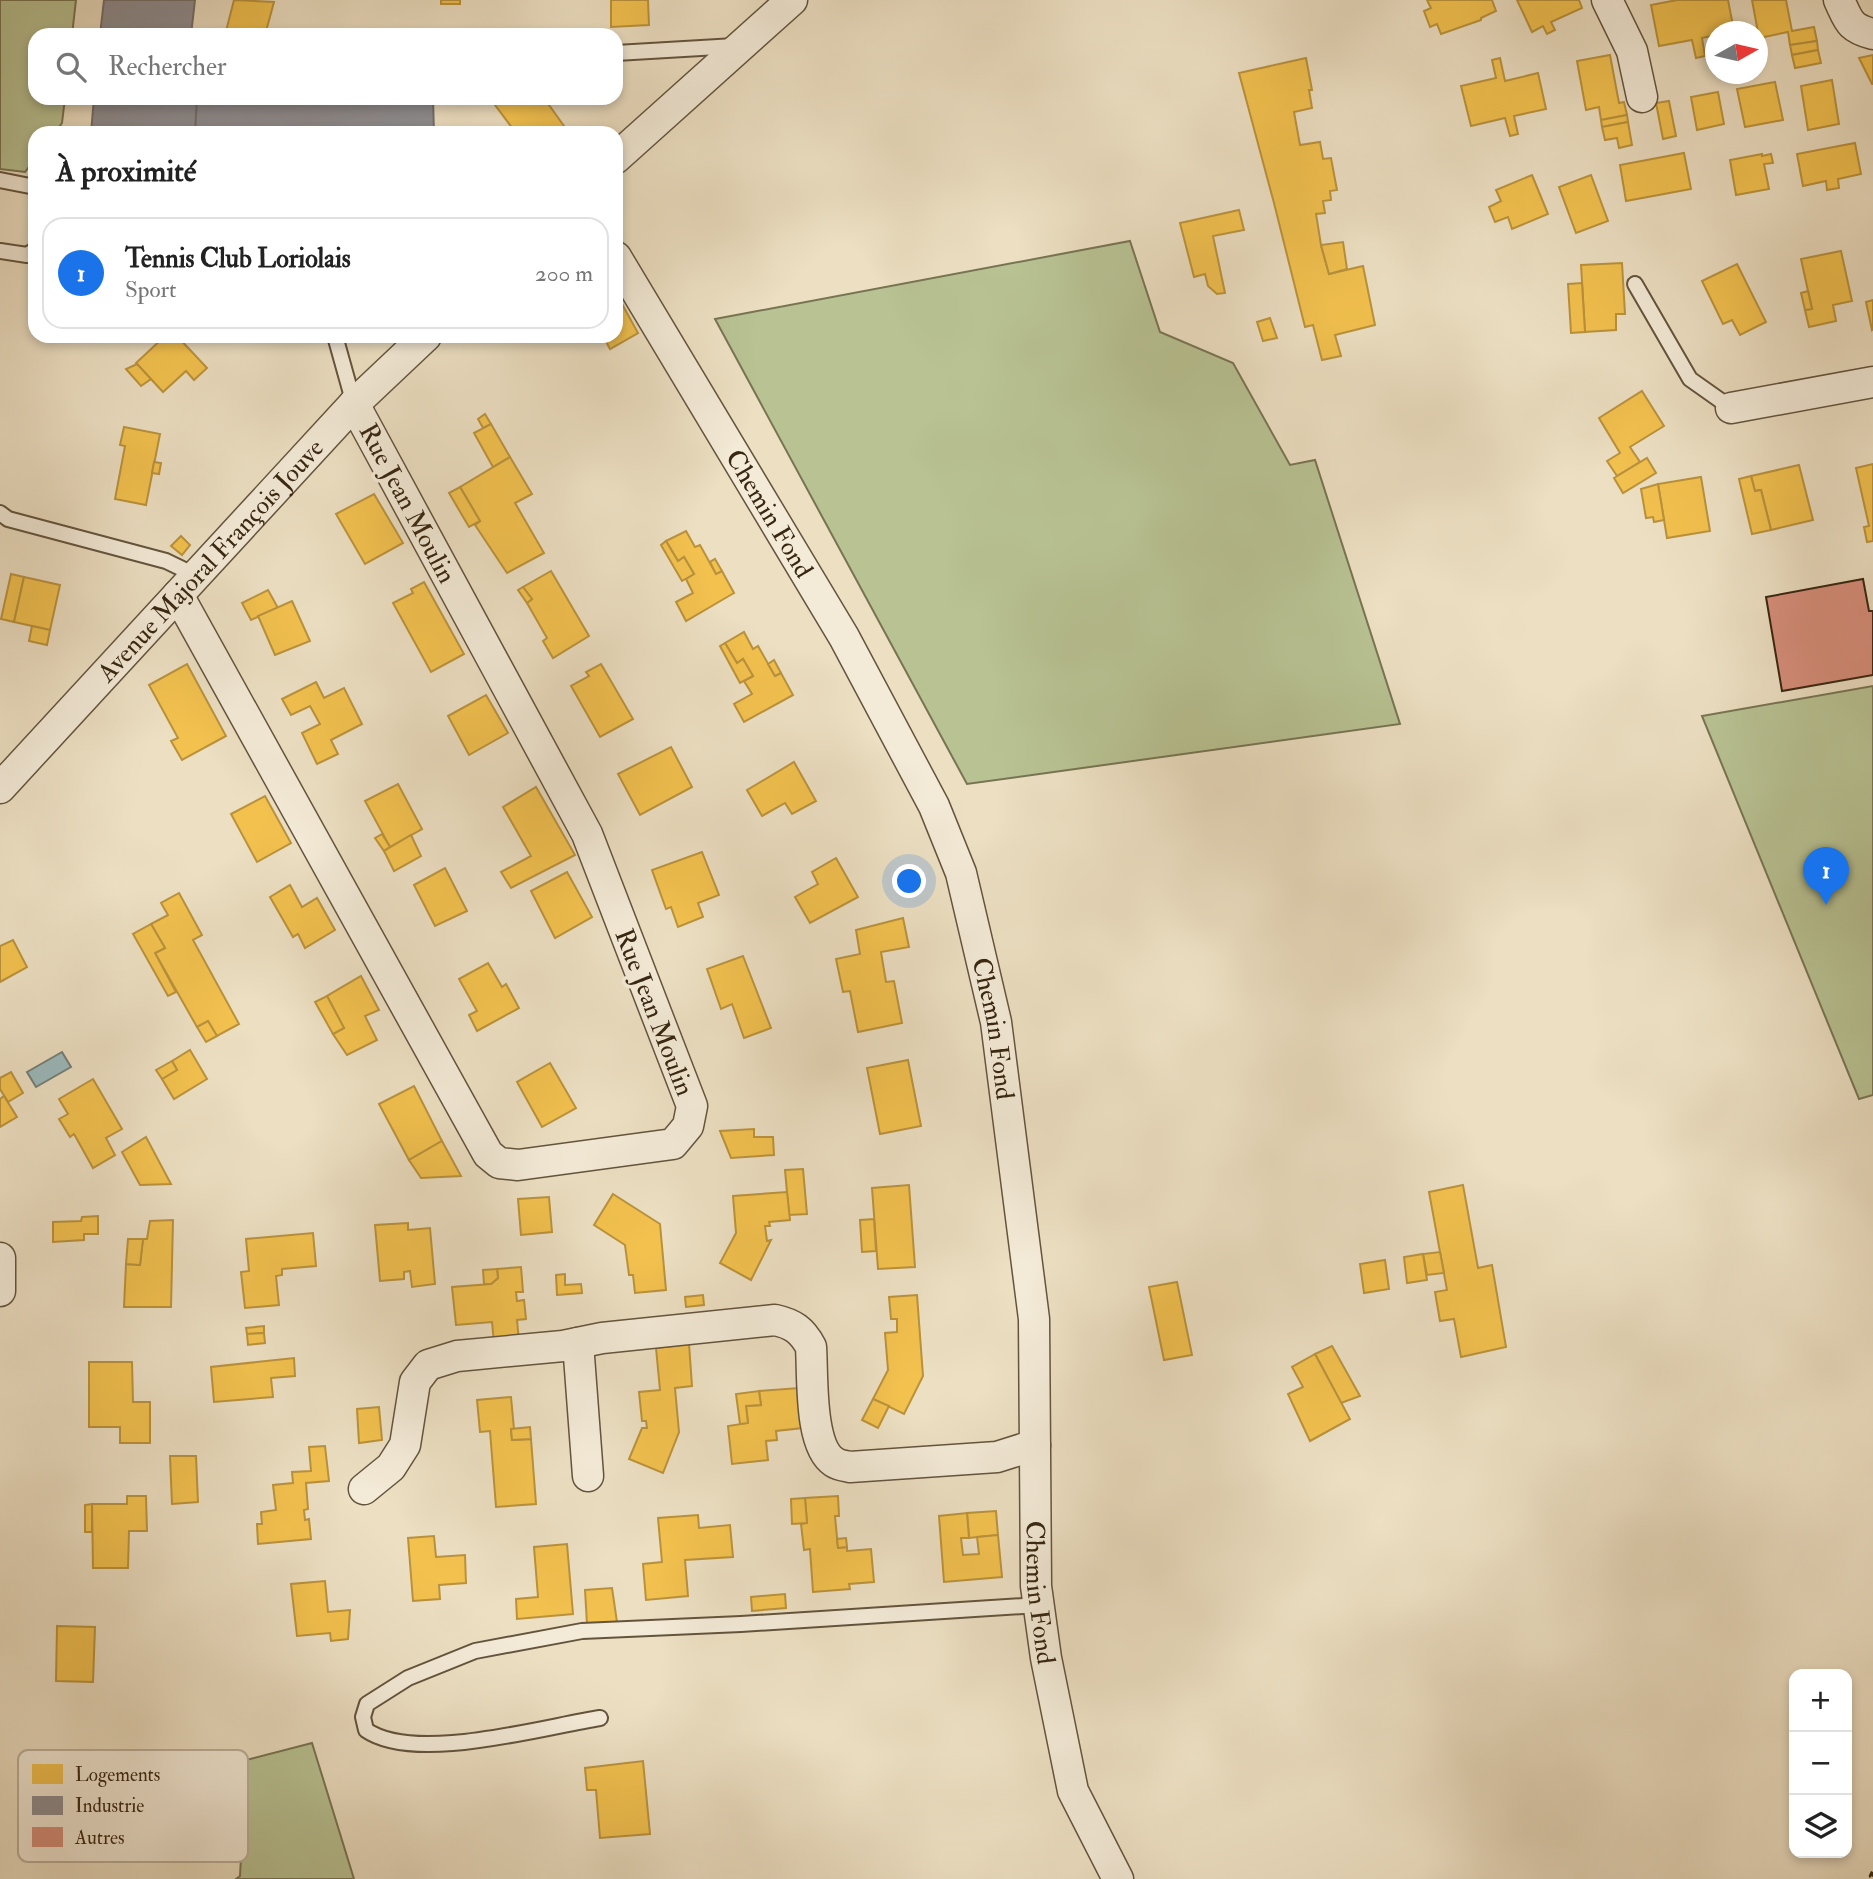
<!DOCTYPE html>
<html lang="fr">
<head>
<meta charset="utf-8">
<style>
	:root { --surface:#fff; --page:#f2f2f2; --text:#222; --muted:#767676; --line:#e0e0e0; --accent:#1a73e8 }
	body { margin:0; font-family:"IM FELL Double Pica",serif; background:var(--page); color:var(--text) }
	.controls { position:absolute; right:21px; bottom:21px; display:grid; overflow:hidden; border-radius:14px; box-shadow:0 4px 10px #0003 }
	.controls button { width:63px; height:63px; display:grid; place-items:center; padding:0; border:0; border-bottom:2px solid var(--line); background:var(--surface); color:var(--text); font:35px sans-serif }
	.compass { position:absolute; left:1705px; top:21px; width:63px; height:63px; border-radius:50%; background:var(--surface); box-shadow:0 4px 10px #0003; rotate:82deg }
	.you { position:absolute; left:910px; top:882px; width:24px; height:24px; margin:-18px; border:5px solid #fff; border-radius:50%; background:#1a73e8; box-shadow:0 0 0 10px #1a73e833 }
	.badge { display:grid; place-items:center; width:46px; height:46px; border-radius:50%; background:var(--accent); color:#fff; font-size:23px; font-weight:700 }
	.pin { position:absolute; translate:-50% -58px; filter:drop-shadow(0 2px 4px #0008) }
	.pin::after { content:''; position:absolute; top:37px; width:24px; height:21px; background:inherit; clip-path:polygon(0 0,100% 0,50% 100%) }
	.list { margin:0; padding:0; list-style:none }
	h2 { display:flex; justify-content:space-between; align-items:center; height:91px; margin:0; padding:0 28px; font-size:30px }
	h2 small { font-size:23px; font-weight:400; color:var(--muted) }
	.list li { display:grid; grid-template-columns:46px 1fr auto; gap:21px; align-items:center; box-sizing:border-box; height:112px; margin:0 14px 14px; padding:0 14px; border:2px solid var(--line); border-radius:21px }
	.list b { display:block; font-size:26px; white-space:nowrap }
	.list p { margin:0; font-size:23px; white-space:nowrap; color:var(--muted) }
	.list em { font-size:23px; font-style:normal; color:var(--muted) }
	.icon { flex:none; width:38px; height:38px; fill:none; stroke:currentColor; stroke-width:2; stroke-linecap:round; stroke-linejoin:round }
	.map { position:relative; flex:none; width:1873px; height:1879px; overflow:hidden }
	.search { position:absolute; background:var(--surface); box-shadow:0 4px 10px #0003; left:28px; top:28px; width:595px; height:77px; display:flex; align-items:center; gap:18px; box-sizing:border-box; padding:0 24px; border-radius:21px; color:var(--muted); font-size:26px }
	.panel { position:absolute; background:var(--surface); box-shadow:0 4px 10px #0003; left:28px; top:126px; width:595px; height:217px; border-radius:21px }
	.map>svg:first-child { display:block }
	.green { fill:#b8c293; stroke:#787452; stroke-width:2 }
	.water { fill:#9cbabd; stroke:#747f78; stroke-width:2 }
	.homes { fill:#f2c14e; stroke:#ba923c; stroke-width:2 }
	.industry { fill:#8d8d92; stroke:#736e6b; stroke-width:2 }
	.building { fill:#d78e7b; stroke:#372611; stroke-width:2 }
	.lines { fill:none; stroke-linecap:round; stroke-linejoin:round }
	.lane-casing { stroke:#64543d; stroke-width:18 }
	.street-casing { stroke:#64543d; stroke-width:33 }
	.path { stroke:#372611; stroke-width:4.5; stroke-dasharray:5 3.5; stroke-linecap:butt }
	.lane { stroke:#f3ead7; stroke-width:14 }
	.street { stroke:#f3ead7; stroke-width:30 }
	.labels { text-anchor:middle; stroke-width:7; stroke-linejoin:round; paint-order:stroke }
	.street-label { font-size:26px; fill:#372611; stroke:#f3ead7 }
	.key { fill:#f3ead7; stroke:#bbaf9c; stroke-width:2 }
	.key-label { font-size:19px; fill:#372611 }
</style>
</head>
<body>
<div class="map">
<svg width="1873" height="1879" viewBox="0 0 1873 1879">
	<rect width="100%" height="100%" fill="#ecdfc2"/>
	<filter id="stains"><feTurbulence type="fractalNoise" baseFrequency=".00286" numOctaves="4"/><feColorMatrix values="0 0 0 0 .2 0 0 0 0 .09 0 0 0 0 .02 0 0 0 .5 -.17"/></filter>
	<radialGradient id="worn" r=".72"><stop offset=".6" stop-color="#630" stop-opacity="0"/><stop offset="1" stop-color="#630" stop-opacity=".3"/></radialGradient>
	<g class="green">
		<path d="M0,0H76L72,35H35V98H65L62,123L55,133H35V159L25,172L0,169Z"/>
		<path d="M1130,241L1160,332L1233,363L1290,465L1315,460L1400,724L967,784L715,319Z"/>
		<path d="M1873,686V1095L1859,1099L1702,716Z"/>
		<path d="M312,1743L354,1879H236L240,1876L246,1760Z"/>
	</g>
	<path class="water" d="M62,1052L71,1067L36,1087L27,1072Z"/>
	<g class="homes">
		<path d="M234,0L274,2L265,35H225Z"/>
		<rect x="441" y="0" width="19" height="4"/>
		<path d="M611,0H648L649,25L611,27Z"/>
		<path d="M1427,0H1492L1496,11L1481,18V20L1441,34L1437,24L1430,27L1424,11L1431,8Z"/>
		<path d="M1517,0H1579L1582,8L1551,22L1555,30L1547,34L1543,26L1532,32Z"/>
		<path d="M1677,0H1728L1734,31L1716,32V35L1702,38L1705,56L1696,58L1692,40L1659,46L1651,5Z"/>
		<path d="M1752,0H1786L1792,31L1814,27L1817,41L1790,45L1788,32L1759,38Z"/>
		<path d="M1817,41L1818,50L1792,55L1790,45Z"/>
		<path d="M1818,50L1821,63L1795,68L1792,55Z"/>
		<path d="M1610,55L1619,103L1624,102L1627,115L1601,120L1599,107L1586,110L1577,61Z"/>
		<path d="M1873,55V84H1872L1859,58Z"/>
		<path d="M1306,58L1312,90H1309L1312,108L1294,112L1300,145L1320,142L1323,159L1331,158L1337,190L1330,191L1331,200L1323,201L1325,213L1316,214L1321,245L1329,274L1363,266L1375,325L1335,335L1341,356L1322,360L1313,325L1305,327L1274,203L1239,73Z"/>
		<path d="M1500,58L1505,81L1538,73L1546,109L1514,116L1518,134L1510,136L1505,118L1471,126L1461,86L1496,78L1492,60Z"/>
		<path d="M1832,80L1839,124L1808,130L1801,86Z"/>
		<path d="M1775,82L1783,120L1745,127L1737,89Z"/>
		<path d="M1718,92L1724,124L1697,130L1691,97Z"/>
		<path d="M505,98H544L569,133H516L495,105Z"/>
		<path d="M1669,101L1676,136L1663,139L1656,103Z"/>
		<path d="M1627,115L1628,122L1602,127L1601,120Z"/>
		<path d="M1628,122L1632,145L1619,148L1617,138L1605,140L1602,127Z"/>
		<path d="M1855,143L1861,174L1838,179L1839,188L1827,190L1826,181L1803,186L1797,154Z"/>
		<path d="M1684,153L1691,189L1626,201L1620,165Z"/>
		<path d="M1762,154V156L1771,154L1773,163L1764,164L1769,189L1736,195L1730,160Z"/>
		<path d="M1532,175L1548,214L1512,229L1508,217L1495,222L1489,207L1501,201L1496,190Z"/>
		<path d="M1591,175L1608,221L1576,233L1559,187Z"/>
		<path d="M1239,210L1244,230L1213,236L1225,293L1217,294L1208,286L1205,274L1194,277L1180,223Z"/>
		<path d="M1343,242L1347,269L1329,274L1321,245Z"/>
		<path d="M1841,251L1852,301L1833,305L1836,321L1809,327L1805,310L1812,309L1801,259Z"/>
		<path d="M1622,263L1625,314H1616V330L1585,332L1581,265Z"/>
		<path d="M1737,264L1766,322L1740,335L1732,320L1723,324L1702,281Z"/>
		<path d="M1582,283L1585,332L1571,333L1568,284Z"/>
		<path d="M1808,291L1812,309L1805,310L1801,293Z"/>
		<path d="M616,293L638,333L610,349L603,336H616Z"/>
		<path d="M1873,300V329L1872,330L1866,302Z"/>
		<path d="M1270,318L1277,338L1263,341L1257,322Z"/>
		<path d="M165,336H177L207,368L194,380L186,371L163,392L136,363Z"/>
		<path d="M137,364L151,379L141,386L126,369Z"/>
		<path d="M1642,391L1664,426L1630,447L1640,462L1617,476L1607,461L1620,453L1599,418Z"/>
		<path d="M485,414L491,424L483,428L478,419Z"/>
		<path d="M491,424L510,457L493,467L474,433Z"/>
		<path d="M124,427L160,434L146,505L115,499L125,446L120,445Z"/>
		<path d="M510,457L532,494L515,503L544,553L507,573L475,525L480,521L460,487Z"/>
		<path d="M1647,458L1656,473L1623,493L1614,478Z"/>
		<path d="M154,462L161,463L159,474L152,473Z"/>
		<path d="M1873,464V541L1867,542L1864,527L1869,526L1856,468Z"/>
		<path d="M1799,465L1813,520L1771,530L1761,490L1755,491L1751,476Z"/>
		<path d="M1751,476L1755,491L1761,490L1771,530L1752,534L1739,479Z"/>
		<path d="M1701,477L1710,531L1667,538L1658,484Z"/>
		<path d="M1658,484L1664,520L1654,522L1653,517L1646,518L1641,489Z"/>
		<path d="M460,487L480,521L469,527L449,493Z"/>
		<path d="M374,494L403,543L365,564L336,514Z"/>
		<path d="M686,531L695,547L700,545L716,574L722,571L734,593L686,621L676,602L693,593L686,579L694,574L684,557L678,561L666,541Z"/>
		<path d="M181,536L190,545L182,555L171,546Z"/>
		<path d="M666,541L678,561L684,557L694,574L682,581L661,545Z"/>
		<path d="M715,559L722,571L716,574L710,562Z"/>
		<path d="M551,571L589,636L553,658L543,641L547,638L527,603L532,599L523,587Z"/>
		<path d="M11,574L24,577L14,622L1,619Z"/>
		<path d="M24,577L60,585L50,630L14,622Z"/>
		<path d="M424,582L464,654L431,672L393,603L413,593L411,589Z"/>
		<path d="M523,587L532,599L527,603L518,590Z"/>
		<path d="M268,590L278,608L251,620L242,603Z"/>
		<path d="M292,601L310,641L275,655L258,616Z"/>
		<path d="M32,626L50,630L47,645L29,641Z"/>
		<path d="M744,632L753,649L758,646L775,676L781,673L793,695L744,722L734,704L752,694L744,681L753,676L743,659L737,663L725,643Z"/>
		<path d="M725,643L737,663L743,659L753,676L740,683L720,646Z"/>
		<path d="M774,660L781,673L775,676L768,664Z"/>
		<path d="M187,664L226,736L182,760L171,741L178,738L149,685Z"/>
		<path d="M601,664L633,719L600,737L571,686L589,676L586,672Z"/>
		<path d="M316,682L324,698L344,688L362,724L331,740L338,754L317,764L302,733L320,724L310,706L291,715L282,699Z"/>
		<path d="M486,695L508,733L469,755L448,716Z"/>
		<path d="M671,747L692,787L640,815L618,774Z"/>
		<path d="M794,762L816,801L792,814L785,803L762,816L747,790Z"/>
		<path d="M398,784L422,829L390,847L365,801Z"/>
		<path d="M536,787L575,855L511,888L501,872L531,856L503,807Z"/>
		<path d="M265,796L291,843L257,862L231,814Z"/>
		<path d="M382,834L390,847L384,851L375,838Z"/>
		<path d="M411,835L421,856L394,871L384,851Z"/>
		<path d="M702,852L719,895L698,903L703,917L678,927L671,907L666,909L652,870Z"/>
		<path d="M836,858L858,897L810,923L795,897L818,884L812,872Z"/>
		<path d="M445,868L467,911L435,926L414,885Z"/>
		<path d="M567,872L592,917L555,938L531,891Z"/>
		<path d="M290,885L302,907L317,898L335,930L305,948L298,934L293,937L270,897Z"/>
		<path d="M179,893L202,935L193,940L239,1024L217,1036L208,1021L197,1027L155,953L165,948L151,924L168,915L161,903Z"/>
		<path d="M903,918L909,947L881,952L886,982L894,981L902,1023L858,1032L850,991L843,992L836,959L860,954L856,930Z"/>
		<path d="M151,924L165,948L155,953L176,992L168,996L133,934Z"/>
		<path d="M13,940L27,967L0,982V946Z"/>
		<path d="M743,956L771,1028L744,1038L732,1004L721,1009L707,969Z"/>
		<path d="M488,963L502,987L506,984L519,1008L477,1031L469,1015L477,1011L459,979Z"/>
		<path d="M361,976L379,1010L365,1016L377,1040L347,1055L333,1034L344,1028L327,996Z"/>
		<path d="M327,996L344,1028L333,1034L315,1002Z"/>
		<path d="M208,1021L217,1036L206,1042L197,1027Z"/>
		<path d="M190,1050L207,1079L174,1099L162,1079L177,1070L172,1061Z"/>
		<path d="M908,1060L921,1126L880,1134L867,1068Z"/>
		<path d="M172,1061L177,1070L162,1079L156,1070Z"/>
		<path d="M550,1063L576,1108L542,1127L517,1082Z"/>
		<path d="M11,1072L23,1093L8,1102L0,1089V1078Z"/>
		<path d="M93,1079L122,1129L106,1138L115,1155L93,1168L74,1134L70,1137L59,1119L68,1114L59,1099Z"/>
		<path d="M414,1086L442,1141L409,1160L379,1104Z"/>
		<path d="M4,1096L17,1117L0,1127V1099Z"/>
		<path d="M754,1129V1137H773L774,1155L731,1158L720,1131Z"/>
		<path d="M146,1137L171,1184L140,1185L122,1152Z"/>
		<path d="M442,1141L461,1176L421,1178L409,1160Z"/>
		<path d="M803,1169L807,1214L789,1215L785,1170Z"/>
		<path d="M909,1185L915,1267L878,1269L872,1188Z"/>
		<path d="M1463,1185L1478,1268L1492,1265L1506,1347L1461,1357L1454,1319L1440,1321L1435,1292L1447,1290L1429,1192Z"/>
		<path d="M787,1192L790,1220L769,1222L770,1226H765L767,1241L771,1240L751,1280L720,1263L736,1233L733,1196Z"/>
		<path d="M613,1194L660,1224L666,1290L635,1293L633,1275H629L625,1245L594,1225Z"/>
		<path d="M549,1197L552,1232L521,1235L518,1199Z"/>
		<path d="M98,1216V1234H84V1240L53,1242V1222L81,1221L82,1217Z"/>
		<path d="M874,1219L876,1251L862,1252L860,1220Z"/>
		<path d="M173,1220L171,1307H124L126,1264L140,1265L143,1239H147L150,1221Z"/>
		<path d="M408,1223V1230L430,1228L435,1284L412,1287L410,1271L404,1272V1279L380,1281L375,1225Z"/>
		<path d="M313,1233L316,1266L282,1269V1275L276,1276L279,1305L245,1308L241,1272L249,1271L246,1239Z"/>
		<path d="M128,1239H143L140,1265L126,1264Z"/>
		<path d="M1440,1252L1444,1273L1427,1275L1423,1254Z"/>
		<path d="M1423,1254L1427,1280L1407,1283L1404,1257Z"/>
		<path d="M1385,1260L1389,1289L1364,1293L1360,1264Z"/>
		<path d="M521,1267L523,1292H516L517,1301L524,1300L526,1319L517,1320L519,1341L494,1343L492,1322L456,1325L452,1287L491,1284L498,1278L497,1269Z"/>
		<path d="M497,1269L498,1278L491,1284H484L483,1270Z"/>
		<path d="M565,1274V1285L581,1284L582,1293L557,1295L556,1275Z"/>
		<path d="M1177,1282L1192,1355L1164,1360L1149,1287Z"/>
		<path d="M703,1295L704,1305L686,1307L685,1297Z"/>
		<path d="M917,1295L923,1376L904,1414L873,1399L888,1370L885,1333L897,1332V1319H891L889,1297Z"/>
		<path d="M264,1326V1333L247,1334L246,1328Z"/>
		<path d="M264,1333L265,1343L248,1345L247,1334Z"/>
		<path d="M689,1344L692,1386L675,1388L679,1432L663,1473L629,1459L642,1428H647L646,1421H642L639,1392L660,1390L656,1348Z"/>
		<path d="M1332,1346L1360,1396L1341,1403L1315,1354Z"/>
		<path d="M1315,1354L1350,1419L1310,1441L1288,1394L1303,1387L1292,1367Z"/>
		<path d="M294,1358L295,1376L271,1378L273,1397L214,1402L211,1367Z"/>
		<path d="M89,1362H132L133,1402H150V1443H120V1427H89Z"/>
		<path d="M799,1388L803,1428L776,1431L777,1440L766,1441L768,1460L732,1464L728,1426L748,1423L746,1406L761,1405L759,1391Z"/>
		<path d="M759,1391L761,1405L746,1406L748,1423L740,1424L736,1394Z"/>
		<path d="M511,1397L514,1429H511L512,1440L531,1439L536,1504L496,1507L490,1431L480,1432L477,1400Z"/>
		<path d="M873,1399L889,1406L878,1428L862,1420Z"/>
		<path d="M379,1407L382,1440L359,1443L357,1409Z"/>
		<path d="M530,1427L531,1439L512,1440L511,1429Z"/>
		<path d="M325,1446L329,1481L306,1483L308,1509L304,1510L305,1520L309,1519L311,1539L258,1544L257,1524H262L261,1512L276,1510L273,1485L293,1483L292,1472L311,1471L309,1447Z"/>
		<path d="M170,1456H196L198,1502L172,1504Z"/>
		<path d="M127,1496H146L147,1531H129L128,1568H93L92,1504H127Z"/>
		<path d="M838,1496L839,1516H835L838,1548L847,1547V1551L871,1549L874,1582L849,1584L850,1589L813,1592L810,1549L804,1550L801,1524L807,1523L805,1498Z"/>
		<path d="M805,1498L807,1523L792,1524L791,1499Z"/>
		<path d="M92,1504V1532H85V1505Z"/>
		<path d="M996,1511L998,1535L969,1538L967,1513Z"/>
		<path d="M967,1513L969,1538H961L963,1555L979,1554L977,1537L998,1535L1002,1577L944,1582L939,1516Z"/>
		<path d="M698,1515L699,1528L730,1525L733,1557L685,1560L688,1596L646,1600L643,1564L662,1562L658,1518Z"/>
		<path d="M434,1536L436,1557L465,1555L466,1583L439,1585L440,1599L413,1601L408,1538Z"/>
		<path d="M846,1538L847,1547L838,1548L837,1539Z"/>
		<path d="M567,1544L573,1614L517,1619L516,1599L538,1597L534,1547Z"/>
		<path d="M325,1581L328,1612L350,1610L348,1639L331,1641L330,1633L297,1636L291,1584Z"/>
		<path d="M612,1588L617,1622L587,1624L585,1590Z"/>
		<path d="M785,1594L786,1608L752,1611L751,1597Z"/>
		<path d="M57,1626L95,1627L93,1682L56,1681Z"/>
		<path d="M643,1761L650,1834L600,1838L596,1790H587L585,1768Z"/>
	</g>
	<g class="industry">
		<path d="M104,0H195L191,35H100Z"/>
		<path d="M94,98H183V102L198,104L195,133H91Z"/>
		<path d="M197,98H433L434,133H195Z"/>
	</g>
	<path class="building" d="M1863,579L1869,611H1873V675L1782,691L1766,597Z"/>
	<g class="lines">
		<g class="lane-casing">
			<g id="lane">
				<path d="M616,53L735,46"/>
				<path d="M0,180L35,187"/>
				<path d="M0,251L27,255L35,250"/>
				<path d="M1635,284L1690,379L1731,408"/>
				<path d="M335,336L354,404"/>
				<path d="M0,513L8,519L166,561L197,576"/>
				<path d="M600,1718C542,1727 415,1764 366,1730L363,1717L367,1704L408,1678L475,1651L582,1631L741,1624L1039,1605"/>
			</g>
		</g>
		<g class="street-casing">
			<g id="street">
				<path d="M1607,0L1632,51L1642,97"/>
				<path d="M1839,0C1849,21 1849,28 1873,34"/>
				<path d="M616,158L792,0"/>
				<path id="s1" d="M616,257L844,637L934,806L961,873L996,1022L1034,1319L1036,1586L1046,1658L1073,1791L1118,1879"/>
				<path d="M1731,408L1873,382"/>
				<path d="M178,595L488,1154L499,1163L518,1165L673,1144L688,1126L692,1106L587,834L354,404"/>
				<path id="s2" d="M0,788L354,404L426,336"/>
				<path d="M0,1258V1291"/>
				<path d="M578,1343L588,1476"/>
				<path d="M364,1489L391,1467L405,1445L415,1382L428,1365L457,1356L563,1346L602,1338L775,1320C793,1324 802,1330 811,1347C813,1376 809,1446 834,1462C838,1465 845,1466 850,1467L997,1457L1035,1445"/>
			</g>
		</g>
		<path class="path" d="M1873,1872L1871,1876L1873,1878"/>
		<use href="#lane" class="lane"/>
		<use href="#street" class="street"/>
	</g>
	<g class="labels">
		<g class="street-label">
			<text transform="translate(408 503) rotate(62)" y="9">Rue Jean Moulin</text>
			<text dy="9" stroke="none"><textPath href="#s1" startOffset="299">Chemin Fond</textPath></text>
			<text dy="9" stroke="none"><textPath href="#s2" startOffset="310">Avenue Majoral François Jouve</textPath></text>
			<text transform="translate(655 1012) rotate(69)" y="9">Rue Jean Moulin</text>
			<text dy="9" stroke="none"><textPath href="#s1" startOffset="866">Chemin Fond</textPath></text>
			<text dy="9" stroke="none"><textPath href="#s1" startOffset="1433">Chemin Fond</textPath></text>
		</g>
	</g>
	<rect x="18" y="1750" width="230" height="112" rx="10" class="key"/>
	<rect x="32" y="1764" width="31" height="20" fill="#f2c14e"/>
	<rect x="32" y="1796" width="31" height="19" fill="#8d8d92"/>
	<rect x="32" y="1827" width="31" height="20" fill="#d78e7b"/>
	<g class="key-label">
		<text x="75" y="1781">Logements</text>
		<text x="75" y="1812">Industrie</text>
		<text x="75" y="1844">Autres</text>
	</g>
	<rect width="100%" height="100%" filter="url(#stains)"/>
	<rect width="100%" height="100%" fill="url(#worn)"/>
</svg>
<div class="controls">
<button>+</button>
<button>−</button>
<button><svg class="icon" aria-label="layers" viewBox="0 0 24 24"><path d="M12 4l9 5-9 5-9-5zM3 14l9 5 9-5"/></svg></button>
</div>
<svg class="compass" viewBox="-18 -18 36 36"><path d="M0-13l5 13h-10z" fill="#e53935"/><path d="M0 13l5-13h-10z" fill="#767676"/></svg>
<div class="you"></div>
<div class="pin badge" style="left:1826px;top:905px">1</div>
<div class="search"><svg class="icon" aria-label="search" viewBox="0 0 24 24"><circle cx="10" cy="10" r="6"/><path d="M15 15l6 6"/></svg>Rechercher</div>
<section class="panel">
<h2>À proximité<small></small></h2>
<ul class="list">
<li><span class="badge">1</span><div><b>Tennis Club Loriolais</b><p>Sport</p></div><em>200 m</em></li>
</ul>
</section>
</div>
</body>
</html>
